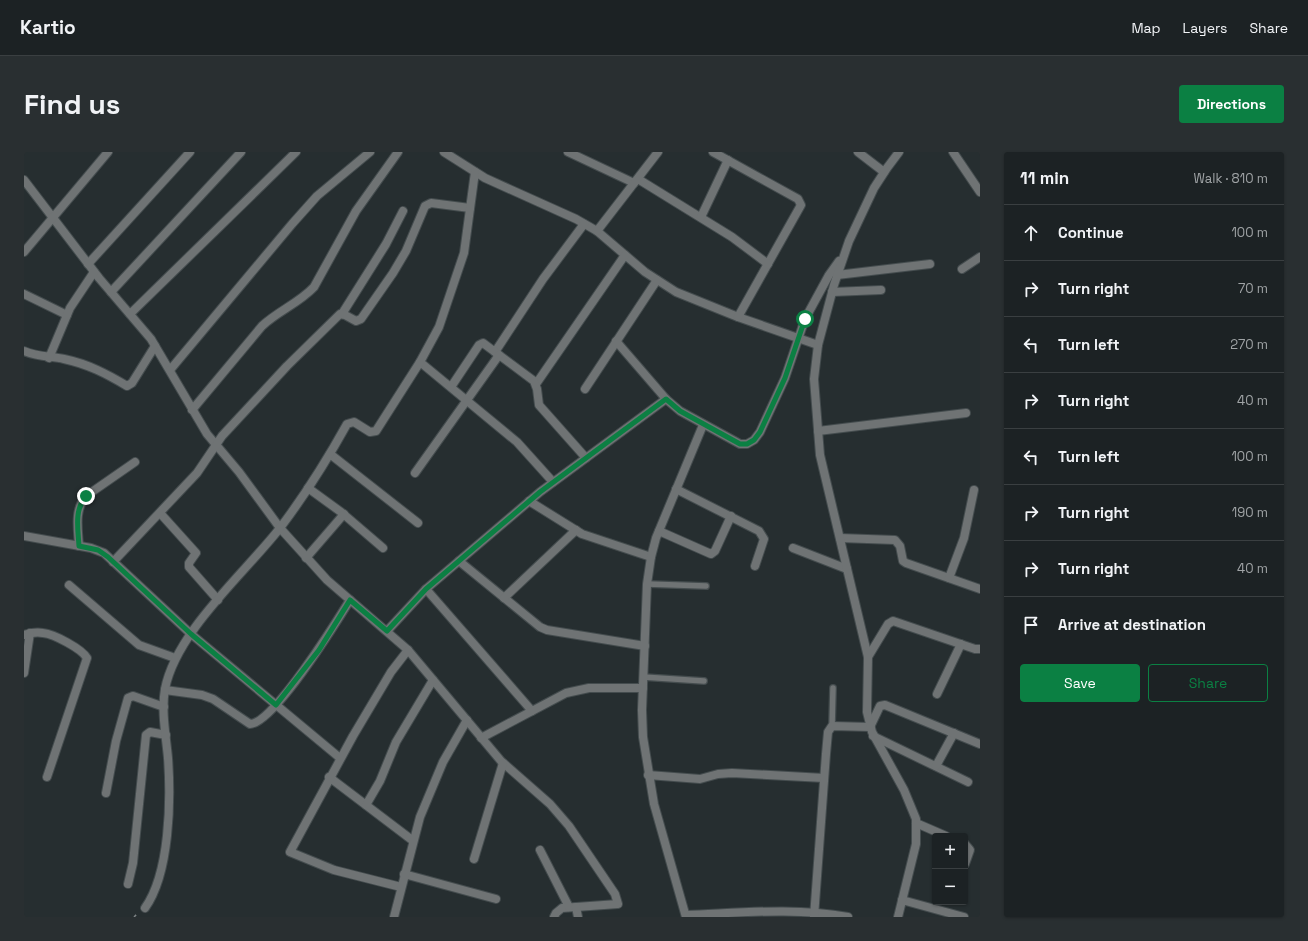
<!DOCTYPE html>
<html lang="en">
<head>
<meta charset="utf-8">
<style>
	:root { --surface:#1c2224; --page:#292f31; --text:#f1f3f6; --muted:#a0a4a6; --line:#3a3f41; --accent:#0b8043 }
	body { margin:0; font-family:"Space Grotesk",sans-serif; background:var(--page); color:var(--text) }
	.controls { position:absolute; right:12px; bottom:12px; display:grid; overflow:hidden; border-radius:4px; box-shadow:0 1px 3px #0004 }
	.controls button { width:36px; height:36px; display:grid; place-items:center; padding:0; border:0; border-bottom:1px solid var(--line); background:var(--surface); color:var(--text); font:20px sans-serif }
	.stop { position:absolute; width:12px; height:12px; margin:-9px; border:3px solid #0b8043; border-radius:50%; background:#fff }
	.stop.end { background:#0b8043; border-color:#fff; box-shadow:0 1px 4px #0008 }
	.list { margin:0; padding:0; list-style:none }
	h2 { display:flex; justify-content:space-between; align-items:center; height:52px; margin:0; padding:0 16px; font-size:17px }
	h2 small { font-size:13px; font-weight:400; color:var(--muted) }
	.list li { display:grid; grid-template-columns:26px 1fr auto; gap:12px; align-items:center; box-sizing:border-box; height:56px; padding:0 16px; border-top:1px solid var(--line) }
	.list b { display:block; font-size:15px; white-space:nowrap }
	.list em { font-size:13px; font-style:normal; color:var(--muted) }
	.actions { display:flex; gap:8px; padding:12px 16px }
	.actions a { flex:1; padding:9px 0; border:1px solid var(--accent); border-radius:4px; text-align:center; font-size:14px; color:var(--accent) }
	.actions .main { background:var(--accent); color:#fff }
	.icon { flex:none; width:22px; height:22px; fill:none; stroke:currentColor; stroke-width:2; stroke-linecap:round; stroke-linejoin:round }
	.map { position:relative; flex:none; width:956px; height:765px; overflow:hidden; border-radius:4px }
	header { display:flex; align-items:center; gap:24px; box-sizing:border-box; height:56px; padding:0 20px; background:var(--surface); border-bottom:1px solid var(--line) }
	header strong { font-size:19px }
	nav { display:flex; gap:22px; margin-inline-start:auto; font-size:14px }
	.intro { display:flex; align-items:center; justify-content:space-between; box-sizing:border-box; height:96px; padding:0 24px }
	h1 { margin:0; font-size:28px }
	.button { padding:10px 18px; border-radius:4px; background:var(--accent); color:#fff; font-size:14px; font-weight:700 }
	main { display:flex; gap:24px; padding:0 24px }
	aside { flex:1; background:var(--surface); border-radius:4px; box-shadow:0 1px 3px #0004 }
	.map>svg:first-child { display:block }
	.lines { fill:none; stroke-linecap:round; stroke-linejoin:round }
	.lane-casing { stroke:#444c4e; stroke-width:8 }
	.street-casing { stroke:#444c4e; stroke-width:10 }
	.path { stroke:#7e8486; stroke-width:1.5; stroke-dasharray:3 3; stroke-linecap:butt }
	.lane { stroke:#6f7374; stroke-width:5.5 }
	.street { stroke:#6f7374; stroke-width:8 }
	.route { stroke:#0b8043; stroke-width:5 }
</style>
</head>
<body>
<header>
<strong>Kartio</strong>
<nav><a>Map</a><a>Layers</a><a>Share</a></nav>
</header>
<div class="intro"><h1>Find us</h1><a class="button">Directions</a></div>
<main>
<div class="map">
<svg width="956" height="765" viewBox="0 0 956 765">
	<rect width="100%" height="100%" fill="#262e30"/>
	<g class="lines">
		<g class="lane-casing">
			<g id="lane">
				<path d="M623,432L682,434"/>
				<path d="M619,525L680,529"/>
				<path d="M808,574L809,536"/>
			</g>
		</g>
		<g class="street-casing">
			<g id="street">
				<path d="M420,0L461,26L552,67L573,79L621,120L652,140L714,165L794,193"/>
				<path d="M544,0L610,31"/>
				<path d="M689,0L774,47L777,53L714,165"/>
				<path d="M834,0L860,20"/>
				<path d="M929,0L956,40"/>
				<path d="M614,27L708,85L744,112"/>
				<path d="M0,28L75,126L127,187L183,282L215,320L256,376L303,428L384,498L477,609L526,652L545,674L591,742L594,752L538,756L532,761L530,765"/>
				<path d="M677,65L704,8"/>
				<path d="M573,79L634,0"/>
				<path d="M0,100L84,0"/>
				<path d="M64,112L166,0"/>
				<path d="M938,117L956,105"/>
				<path d="M813,123L906,112"/>
				<path d="M87,140L217,0"/>
				<path d="M808,140L857,138"/>
				<path d="M0,142L43,163"/>
				<path d="M106,162L272,0"/>
				<path d="M318,162L362,92L379,59"/>
				<path d="M592,189L642,247"/>
				<path d="M0,199C14,205 26,204 40,207C64,212 83,222 103,234L108,231L131,194"/>
				<path d="M471,200L519,127L560,72"/>
				<path d="M25,206L46,156L70,120"/>
				<path d="M396,210L493,290L529,330"/>
				<path d="M146,218L268,72L293,44L346,0"/>
				<path d="M512,232L601,103"/>
				<path d="M427,235L455,193L459,191L510,229L513,237L515,253L562,306"/>
				<path d="M561,237L633,128"/>
				<path d="M168,258L238,174C254,159 275,151 290,135L332,59L374,0"/>
				<path d="M794,279L942,261"/>
				<path d="M306,302L394,371"/>
				<path d="M391,321L475,203"/>
				<path d="M284,336L317,360L359,396"/>
				<path d="M652,337L735,379L740,387L731,414"/>
				<path d="M505,349L558,382L627,405"/>
				<path d="M136,361L172,401L165,411V415L194,448"/>
				<path d="M635,379L687,402L691,399L707,364"/>
				<path d="M0,384L67,396L80,401L167,482L316,606"/>
				<path d="M816,386L871,388L876,394L879,409L882,411L956,437"/>
				<path d="M55,394C54,377 50,358 62,344L111,310"/>
				<path d="M769,396L823,417"/>
				<path d="M282,406L320,362"/>
				<path d="M435,409L516,475L523,478L621,494"/>
				<path d="M89,410L173,321L198,284L263,214L316,162L321,163L332,169L337,167L369,121L382,99L401,54L407,51L446,56"/>
				<path d="M925,426L940,386L950,338"/>
				<path d="M45,433L115,493L151,506"/>
				<path d="M402,437L508,559"/>
				<path d="M480,446L552,378"/>
				<path d="M363,479L402,437L516,340L642,247L656,259L716,292H723L730,288L736,280L761,226L781,167L805,123L815,109"/>
				<path d="M0,483C6,481 13,480 19,481C30,482 58,497 63,506L23,625"/>
				<path d="M844,505L864,472L869,469L951,497H956"/>
				<path d="M0,521L6,481"/>
				<path d="M141,538L178,543L189,547L226,572C249,572 313,469 326,448"/>
				<path d="M913,542L937,492"/>
				<path d="M849,584L944,630"/>
				<path d="M457,586L542,541L565,536H619"/>
				<path d="M912,614L930,581"/>
				<path d="M624,623L676,627L694,622L708,621L800,626"/>
				<path d="M305,625L388,688"/>
				<path d="M82,641L92,589L104,546L109,544L140,555"/>
				<path d="M342,653L356,629L372,590L409,528"/>
				<path d="M892,671L922,684"/>
				<path d="M941,692L946,698L941,712"/>
				<path d="M516,698L545,755"/>
				<path d="M450,707L479,611"/>
				<path d="M380,722L472,747"/>
				<path d="M104,732L109,711L122,583L126,580L142,583"/>
				<path d="M377,735L310,718L266,700L329,584L367,520L384,498"/>
				<path d="M878,748L940,765"/>
				<path d="M552,755L554,765"/>
				<path d="M121,756C146,721 147,648 144,606C142,584 137,559 141,537C152,480 220,422 256,376C281,343 303,308 323,272L330,270L346,280L352,279L396,210L415,175L440,101L451,20"/>
				<path d="M662,763C716,761 770,755 824,765"/>
				<path d="M370,765L396,665L419,610L443,568"/>
				<path d="M662,765L630,652L619,585L618,558L623,432L627,405L632,386L679,273"/>
				<path d="M790,765L802,602L804,580L808,574L846,575L856,554L861,553L956,592"/>
				<path d="M874,765L892,692V667L880,638L848,580L843,560L844,505L796,303L790,227L794,193L810,133L825,89L850,36L863,16L875,0"/>
			</g>
		</g>
		<path class="path" d="M110,765L114,761"/>
		<use href="#lane" class="lane"/>
		<use href="#street" class="street"/>
	</g>
	<g class="lines">
		<path class="route" d="M62,344C50,358 54,377 55,394L74,398L84,405L167,482L252,553L295,498L326,448L363,479L402,437L516,340L642,247L656,259L716,292H723L730,288L736,280L761,226L781,167"/>
	</g>
</svg>
<div class="controls">
<button>+</button>
<button>−</button>
</div>
<div class="stop" style="left:781px;top:167px"></div>
<div class="stop end" style="left:62px;top:344px"></div>
</div>
<aside>
<h2>11 min<small>Walk · 810 m</small></h2>
<ul class="list">
<li><svg class="icon" aria-label="ahead" viewBox="0 0 24 24"><path d="M12 20V5M6 11l6-6 6 6"/></svg><div><b>Continue</b></div><em>100 m</em></li>
<li><svg class="icon" aria-label="right" viewBox="0 0 24 24"><path d="M7 20v-9h11M14 6l5 5-5 5"/></svg><div><b>Turn right</b></div><em>70 m</em></li>
<li><svg class="icon" aria-label="left" viewBox="0 0 24 24"><path d="M17 20v-9H6M10 6l-5 5 5 5"/></svg><div><b>Turn left</b></div><em>270 m</em></li>
<li><svg class="icon" aria-label="right" viewBox="0 0 24 24"><path d="M7 20v-9h11M14 6l5 5-5 5"/></svg><div><b>Turn right</b></div><em>40 m</em></li>
<li><svg class="icon" aria-label="left" viewBox="0 0 24 24"><path d="M17 20v-9H6M10 6l-5 5 5 5"/></svg><div><b>Turn left</b></div><em>100 m</em></li>
<li><svg class="icon" aria-label="right" viewBox="0 0 24 24"><path d="M7 20v-9h11M14 6l5 5-5 5"/></svg><div><b>Turn right</b></div><em>190 m</em></li>
<li><svg class="icon" aria-label="right" viewBox="0 0 24 24"><path d="M7 20v-9h11M14 6l5 5-5 5"/></svg><div><b>Turn right</b></div><em>40 m</em></li>
<li><svg class="icon" aria-label="arrive" viewBox="0 0 24 24"><path d="M6 21V4h12l-3 4 3 4H6"/></svg><div><b>Arrive at destination</b></div></li>
</ul>
<div class="actions"><a class="main">Save</a><a>Share</a></div>
</aside>
</main>
</body>
</html>
